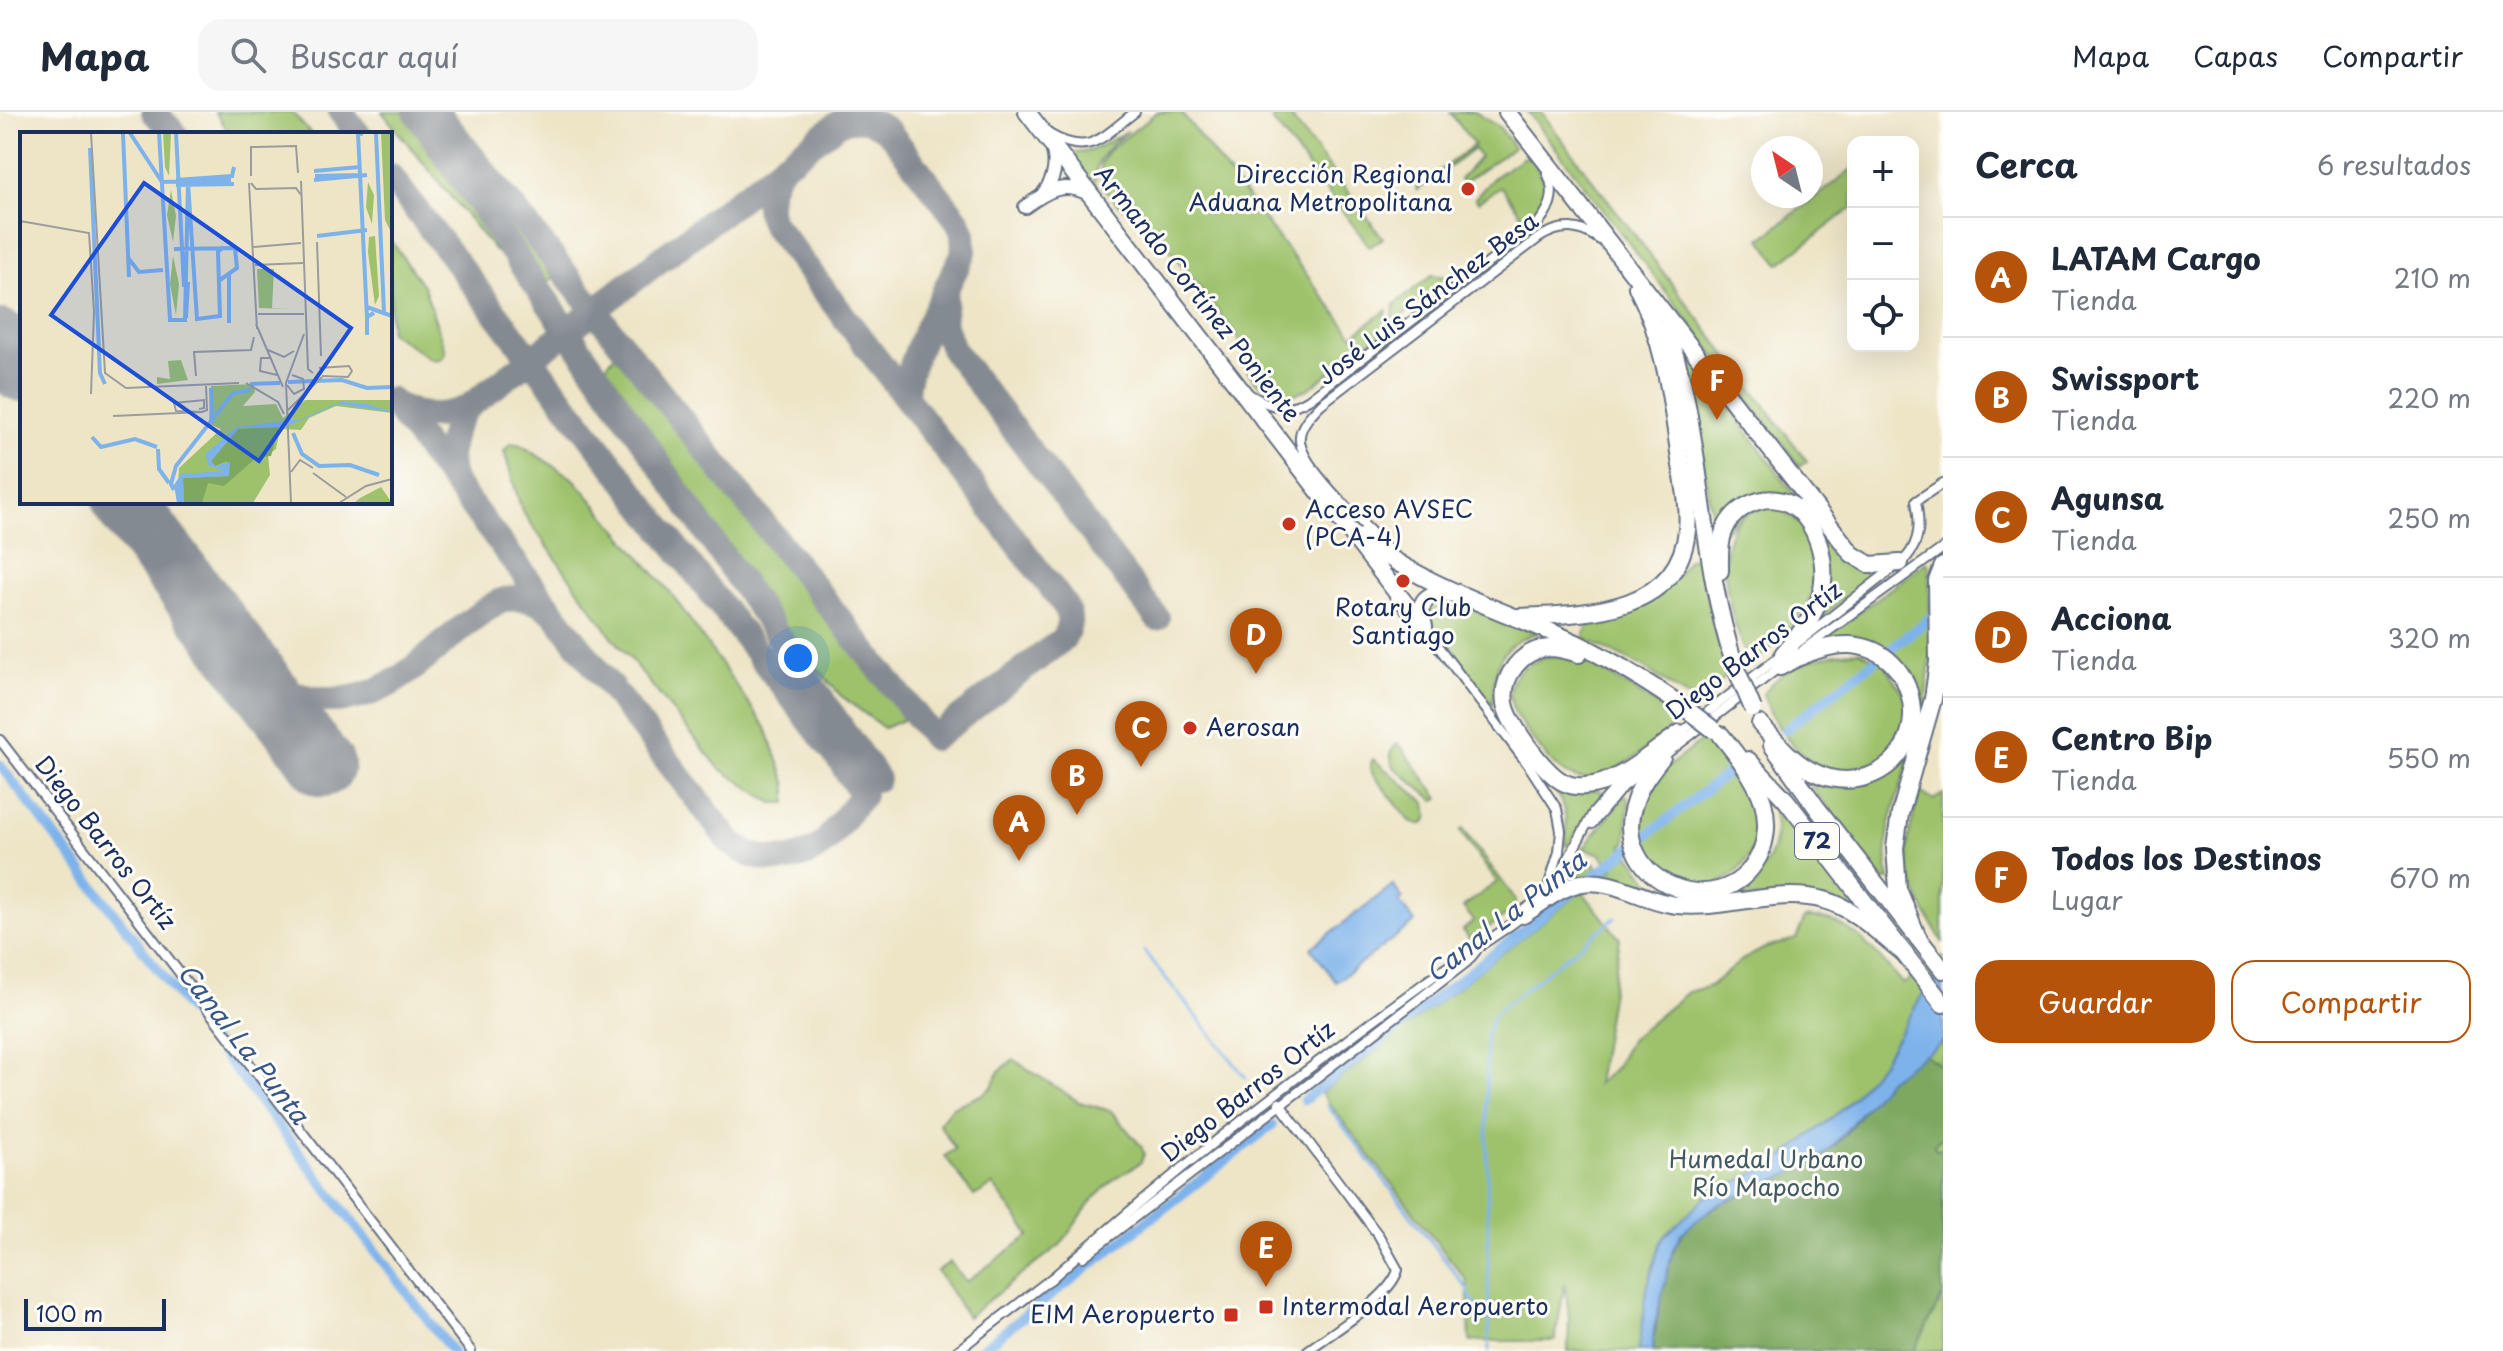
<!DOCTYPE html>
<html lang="es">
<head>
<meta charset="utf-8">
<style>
	:root { --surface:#fff; --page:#f6f6f7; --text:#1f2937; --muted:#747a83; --line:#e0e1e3; --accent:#b45309 }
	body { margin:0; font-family:"Playpen Sans",sans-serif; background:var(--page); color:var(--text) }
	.controls { position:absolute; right:24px; top:24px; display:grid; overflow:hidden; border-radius:16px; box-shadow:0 8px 32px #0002 }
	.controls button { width:72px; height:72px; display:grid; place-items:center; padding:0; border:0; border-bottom:2px solid var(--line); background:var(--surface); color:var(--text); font:40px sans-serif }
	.compass { position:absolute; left:1751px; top:24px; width:72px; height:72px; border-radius:50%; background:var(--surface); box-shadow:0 8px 32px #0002; rotate:325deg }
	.scale { position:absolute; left:24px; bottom:20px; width:142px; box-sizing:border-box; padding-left:8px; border:4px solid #1b2f5e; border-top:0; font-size:22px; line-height:28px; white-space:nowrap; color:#1b2f5e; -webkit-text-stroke:6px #fdfcf7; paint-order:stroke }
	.you { position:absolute; left:798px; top:546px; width:28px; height:28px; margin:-20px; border:6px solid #fff; border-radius:50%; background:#1a73e8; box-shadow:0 0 0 12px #1a73e833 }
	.badge { display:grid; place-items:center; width:52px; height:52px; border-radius:50%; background:var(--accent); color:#fff; font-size:26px; font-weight:700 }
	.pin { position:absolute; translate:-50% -66px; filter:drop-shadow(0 2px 4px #0008) }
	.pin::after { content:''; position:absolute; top:42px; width:28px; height:24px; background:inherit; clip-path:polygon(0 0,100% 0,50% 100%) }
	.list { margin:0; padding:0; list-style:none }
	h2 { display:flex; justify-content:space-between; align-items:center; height:104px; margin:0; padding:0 32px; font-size:34px }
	h2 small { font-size:26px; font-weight:400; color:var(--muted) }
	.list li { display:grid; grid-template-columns:52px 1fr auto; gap:24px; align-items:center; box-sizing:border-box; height:120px; padding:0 32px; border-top:2px solid var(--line) }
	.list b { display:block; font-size:30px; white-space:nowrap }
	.list p { margin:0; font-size:26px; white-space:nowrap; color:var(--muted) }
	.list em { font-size:26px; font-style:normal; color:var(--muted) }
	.actions { display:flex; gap:16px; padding:24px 32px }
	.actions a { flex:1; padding:18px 0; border:2px solid var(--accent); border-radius:24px; text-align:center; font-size:28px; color:var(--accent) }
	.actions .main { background:var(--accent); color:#fff }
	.icon { flex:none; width:44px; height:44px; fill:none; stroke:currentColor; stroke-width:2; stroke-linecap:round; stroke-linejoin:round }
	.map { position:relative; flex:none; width:1943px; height:1239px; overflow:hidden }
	header { display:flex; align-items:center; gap:48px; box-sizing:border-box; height:112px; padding:0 40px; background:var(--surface); border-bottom:2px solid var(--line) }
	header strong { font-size:38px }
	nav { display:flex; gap:44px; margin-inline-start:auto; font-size:28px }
	.search { width:560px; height:72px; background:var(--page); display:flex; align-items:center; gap:20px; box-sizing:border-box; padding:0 28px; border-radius:24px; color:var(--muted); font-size:30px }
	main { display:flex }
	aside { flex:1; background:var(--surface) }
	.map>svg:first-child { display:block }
	.green { fill:#9ec26c; stroke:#5c7865; stroke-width:2 }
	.forest { fill:#7ea860; stroke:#4c6c5f; stroke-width:2 }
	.water { fill:#7db2eb; stroke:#4c70a4; stroke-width:2 }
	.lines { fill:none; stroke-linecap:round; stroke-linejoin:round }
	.stream { stroke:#7db2eb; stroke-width:3 }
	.canal { stroke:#7db2eb; stroke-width:10 }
	.taxiway { stroke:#848a92; stroke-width:26 }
	.runway { stroke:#848a92; stroke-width:64 }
	.street-casing { stroke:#656f83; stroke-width:12 }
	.secondary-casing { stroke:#656f83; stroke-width:16 }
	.highway-casing { stroke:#656f83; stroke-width:20 }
	.street { stroke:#fff; stroke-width:8 }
	.secondary { stroke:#fff; stroke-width:12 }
	.highway { stroke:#fff; stroke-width:16 }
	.highway-bridge-casing { stroke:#656f83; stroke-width:20; stroke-linecap:butt }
	.highway-bridge { stroke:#fff; stroke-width:16 }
	.poi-dot { fill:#c8321e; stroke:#fdfcf7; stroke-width:3 }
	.labels { text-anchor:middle; stroke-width:6; stroke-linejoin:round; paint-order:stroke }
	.shield { fill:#fdfcf7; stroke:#5f6c8c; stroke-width:2 }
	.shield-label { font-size:22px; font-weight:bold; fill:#1b2f5e }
	.poi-label { font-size:24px; fill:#1b2f5e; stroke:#fdfcf7; text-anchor:start }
	.street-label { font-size:24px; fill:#1b2f5e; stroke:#fdfcf7 }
	.park-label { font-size:24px; fill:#425b62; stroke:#fdfcf7 }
	.water-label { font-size:26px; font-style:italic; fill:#385688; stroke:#fdfcf7 }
	.inset-river { fill:none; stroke:#7db2eb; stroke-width:4 }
	.inset-road { fill:none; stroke:#9a9c9d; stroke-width:2 }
	.view { fill:#1d4ed8; fill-opacity:0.15; stroke:#1d4ed8; stroke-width:4 }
	.inset-edge { fill:none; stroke:#1b2f5e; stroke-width:4 }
</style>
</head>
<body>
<header>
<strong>Mapa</strong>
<div class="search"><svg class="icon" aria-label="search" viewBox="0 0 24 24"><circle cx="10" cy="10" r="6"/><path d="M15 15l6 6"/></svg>Buscar aquí</div>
<nav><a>Mapa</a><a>Capas</a><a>Compartir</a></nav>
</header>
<main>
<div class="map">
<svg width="1943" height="1239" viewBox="0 0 1943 1239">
	<rect width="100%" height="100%" fill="#fdfcf7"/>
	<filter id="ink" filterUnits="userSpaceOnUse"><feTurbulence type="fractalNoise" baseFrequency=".0125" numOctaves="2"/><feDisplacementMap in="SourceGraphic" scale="16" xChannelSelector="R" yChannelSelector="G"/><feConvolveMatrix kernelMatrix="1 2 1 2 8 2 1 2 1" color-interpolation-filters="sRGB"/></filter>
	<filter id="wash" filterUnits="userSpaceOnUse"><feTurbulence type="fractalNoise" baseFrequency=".006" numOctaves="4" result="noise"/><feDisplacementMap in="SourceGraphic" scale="32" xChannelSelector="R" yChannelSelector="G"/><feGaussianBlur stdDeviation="1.8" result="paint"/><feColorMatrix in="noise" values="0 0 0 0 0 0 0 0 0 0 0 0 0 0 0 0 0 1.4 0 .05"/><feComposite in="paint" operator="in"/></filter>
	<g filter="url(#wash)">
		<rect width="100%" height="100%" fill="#eee5c7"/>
		<g class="green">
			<path d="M215,0H292L311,22H230Z"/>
			<path d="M382,0H438L563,163L539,172L495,139Z"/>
			<path d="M1157,0H1181L1353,223L1387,198L1385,208L1390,214L1308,277L1283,286L1275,285L1258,272L1248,260L1237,224L1153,116L1116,91L1101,73V52L1107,40Z"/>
			<path d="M1282,0H1287L1383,126L1370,135L1272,8Z"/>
			<path d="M1450,0H1475L1500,16L1514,35L1463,71L1460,67L1480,45L1474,37L1417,79L1416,76L1474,33Z"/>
			<path d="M1528,0H1541L1807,349L1800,354Z"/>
			<path d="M1128,19C1106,37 1090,50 1097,80L1067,40C1091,45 1107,29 1128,19Z"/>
			<path d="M1524,45L1532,47C1548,73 1556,89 1526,109L1501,75L1478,90L1475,86L1494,65Z"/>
			<path d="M1853,56V95L1779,152L1761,127Z"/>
			<path d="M390,127L424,175L445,238L444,244L438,248L431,247L390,220Z"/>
			<path d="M1432,163L1446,165L1448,169L1395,210L1392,207L1395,192Z"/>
			<path d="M1682,232L1839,442C1850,455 1859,459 1875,462L1810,515L1823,426L1767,382L1716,426Z"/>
			<path d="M619,237L907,606L884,616L840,583L725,446L624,306L604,257Z"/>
			<path d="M511,331L521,333L575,368L671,481L766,616L787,673V691H773L719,656L610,522L522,399L504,339Z"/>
			<path d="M1765,395C1785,397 1799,406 1808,425C1833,479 1791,522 1751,553C1735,519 1709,442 1738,409C1745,401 1755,398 1765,395Z"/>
			<path d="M1699,446L1713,513L1729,563L1695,590L1642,554L1583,526L1588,513C1632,507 1665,484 1688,447Z"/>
			<path d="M1926,450L1929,452L1931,541L1924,599L1920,598C1918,570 1901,536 1870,530C1854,528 1834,531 1818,531Z"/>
			<path d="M1438,487L1461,489L1538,521C1498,531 1493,556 1493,593L1431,511L1429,498Z"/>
			<path d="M1859,539L1884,551L1907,587C1906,599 1906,613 1902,624C1899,636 1884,649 1873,654C1821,676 1778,628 1763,582C1787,549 1822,543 1859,539Z"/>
			<path d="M1553,543L1593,552L1681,608C1655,628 1626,659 1593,666C1563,672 1546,644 1530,624C1499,585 1501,557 1553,543Z"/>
			<path d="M1701,629C1715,640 1732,652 1742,667C1764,697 1763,736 1735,761C1728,768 1717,771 1708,776L1657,762L1636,724L1641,691L1660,661Z"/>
			<path d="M1398,631L1437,683L1439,686L1434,688L1395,656C1389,646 1389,639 1398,631Z"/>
			<path d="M1910,635H1914C1900,679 1879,722 1889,768H1883L1806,667L1844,674Z"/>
			<path d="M1373,647L1426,691L1428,705L1424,712H1416L1410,709L1373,663L1370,654Z"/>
			<path d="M1549,669L1601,679L1603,682L1568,734L1565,733C1569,708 1564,689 1549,669Z"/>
			<path d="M1920,680L1933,688L1943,682V831C1926,800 1903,767 1908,730C1910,713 1916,696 1920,680Z"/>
			<path d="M1625,683L1629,687L1626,730L1622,734L1651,771L1681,785L1678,787L1601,767L1596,761L1555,775L1579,745L1586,750H1594L1603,764L1614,757L1599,741L1583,737Z"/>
			<path d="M1776,692L1854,792L1851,795L1727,784C1765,765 1783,737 1772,695Z"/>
			<path d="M1463,717L1516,788L1514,798L1470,828L1463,818L1474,809L1463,795L1497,770L1460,719Z"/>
			<path d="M1582,779L1620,827L1597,972L1615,956L1631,927L1688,880L1710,874L1742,848L1765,836L1796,827L1805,806C1850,803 1876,842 1903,872L1943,845V943L1939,950L1943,967V1180L1904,1239H1568L1569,1207L1565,1171L1555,1229H1470L1467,1169L1321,981Z"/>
			<path d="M1014,948L1079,990L1111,999L1141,1034L1144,1042L1141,1050L1113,1068L1093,1087L1061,1132L967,1205L937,1159L950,1150L966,1170L1030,1123L993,1073L974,1084L945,1044L955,1037L939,1012L952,995L981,983L992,975L999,959Z"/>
			<path d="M1943,1183V1239H1914L1917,1231Z"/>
		</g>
		<path class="forest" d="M1924,942L1943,955V1024L1934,1033L1936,1038L1943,1037V1183L1914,1239H1653C1656,1210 1665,1143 1683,1121C1703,1096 1737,1084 1766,1071C1787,1062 1808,1056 1826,1041C1849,1023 1862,997 1881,975C1893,962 1908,951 1924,942Z"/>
		<g class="water">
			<path d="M1393,773L1403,787L1399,790L1415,810L1336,870L1311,836Z"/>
			<path d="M1943,862V930L1889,967L1828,1040L1799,1058L1715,1094L1681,1122L1673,1137L1654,1217L1653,1239H1639L1647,1176L1660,1132L1665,1124L1707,1084L1774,1052L1844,996L1883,949L1927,875Z"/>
		</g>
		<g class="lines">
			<g class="stream">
				<path d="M1144,839L1246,966"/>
				<path d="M1327,993L1468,1178L1469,1184L1487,1207"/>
				<path d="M1489,1239L1486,923L1495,901L1615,806"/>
			</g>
			<g class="canal">
				<path d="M1785,618L1938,500"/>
				<path d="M0,653L452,1239"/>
				<path d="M1304,988L1734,656"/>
				<path d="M979,1239L1272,1013"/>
			</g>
			<g class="taxiway">
				<path d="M154,0L175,22"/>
				<path d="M341,0L358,22"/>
				<path d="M437,0L934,626L1063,527C1070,514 1072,506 1064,492L773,112C763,91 769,71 783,53"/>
				<path d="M390,64L839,647L860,665L877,667L416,0"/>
				<path d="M945,186L943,212L953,238L1157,506"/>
				<path d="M390,288L730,730C759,753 799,755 827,728C840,714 849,697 863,683L845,657"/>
				<path d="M393,291C417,306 441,307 467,296L840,10C861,5 874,7 890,21L958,109L963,122L964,140C950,170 901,258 907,285"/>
				<path d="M454,371C444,345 450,317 467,296"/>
				<path d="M242,544C265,569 292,587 327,588C401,590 437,526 495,492C513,481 537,487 552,500"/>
			</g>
			<g class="runway">
				<path d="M0,229L22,258"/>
				<path d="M124,390L323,653"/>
			</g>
		</g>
	</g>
	<g filter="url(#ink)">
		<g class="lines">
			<g class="street-casing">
				<g id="street">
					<path d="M1049,22C1090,46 1102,25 1135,0"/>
					<path d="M1249,282C1270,295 1287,301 1309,287L1533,117C1549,100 1558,83 1547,61"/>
					<path d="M1388,436C1368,417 1302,356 1300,329C1298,315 1312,301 1321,292L1540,125C1562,112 1579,113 1600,128"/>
					<path d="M1424,516L1529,654L1557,697L1561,719L1559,740L1549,772"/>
					<path d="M1800,529L1906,446C1921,429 1920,410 1916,389L1943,371"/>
					<path d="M1804,537L1943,436"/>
					<path d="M1679,622L1783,542"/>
					<path d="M0,628L471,1239"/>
					<path d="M1661,646L1781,554"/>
					<path d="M1592,712L1621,677L1647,656"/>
					<path d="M1545,782L1564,755L1593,701L1625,665"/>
					<path d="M1279,991L1379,1124L1398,1158C1390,1186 1331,1221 1307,1239"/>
					<path d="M1083,1145L1467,850L1476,839"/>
					<path d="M1050,1168C1169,1062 1295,965 1423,872C1456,847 1492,828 1524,803"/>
					<path d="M957,1239L1052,1166"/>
				</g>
			</g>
			<g class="secondary-casing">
				<g id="secondary">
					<path d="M1043,82C1053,69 1058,53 1052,36"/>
					<path d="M1025,95C1047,79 1064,68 1090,83"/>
				</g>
			</g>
			<g class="highway-casing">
				<g id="highway">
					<path d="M1027,0L1424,516"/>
					<path d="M1507,0L1852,442L1870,453L1900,451"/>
					<path d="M1665,216C1683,258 1689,303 1696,348C1706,418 1713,487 1735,554"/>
					<path d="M1362,425C1410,468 1503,499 1563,525C1607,544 1646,569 1685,596"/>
					<path d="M1720,459C1720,447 1719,434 1723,422C1727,410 1735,400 1746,394C1803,364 1834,441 1820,485C1813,507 1797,525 1783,542"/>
					<path d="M1516,505C1579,502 1679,504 1687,418C1690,390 1681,360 1678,333C1670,277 1663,226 1637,175"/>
					<path d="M1424,514C1415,485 1431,479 1456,482"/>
					<path d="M1579,542C1569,539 1560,536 1550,536C1522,537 1501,564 1505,591C1508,611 1543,658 1561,669C1568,673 1577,675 1585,674C1619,672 1652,640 1680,621"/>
					<path d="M1760,612C1775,628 1790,647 1810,658C1828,668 1849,671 1869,664C1936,639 1921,537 1850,533C1825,532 1801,543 1780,555"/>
					<path d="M1772,633L1817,696L1943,858"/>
					<path d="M1662,645C1651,659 1639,674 1634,692C1608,769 1721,817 1759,744C1767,728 1768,708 1763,690C1755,666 1737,643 1721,623"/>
					<path d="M1748,648L1786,688L1943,892"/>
					<path d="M1523,803C1541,792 1561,774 1582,771C1613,766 1646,790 1677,793C1726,798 1776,775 1824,788C1855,796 1880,823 1905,842"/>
					<path d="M1918,826L1898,777L1895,736L1900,702L1933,587L1938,550L1937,469L1943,454"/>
				</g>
			</g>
			<use href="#street" class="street"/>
			<use href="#secondary" class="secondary"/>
			<use href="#highway" class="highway"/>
			<g class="highway-bridge-casing">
				<g id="highway-bridge">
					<path d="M1735,554L1753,597"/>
					<path d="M1685,596L1714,618"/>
				</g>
			</g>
			<use href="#highway-bridge" class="highway-bridge"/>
		</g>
	</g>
	<g class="poi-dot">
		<circle cx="1468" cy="77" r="8"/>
		<circle cx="1289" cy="412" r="8"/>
		<circle cx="1403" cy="469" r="8"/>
		<circle cx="1190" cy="616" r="8"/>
		<rect x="1258" y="1187" width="16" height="16" rx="4"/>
		<rect x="1223" y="1195" width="16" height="16" rx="4"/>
	</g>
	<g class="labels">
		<rect class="shield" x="1795" y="711" width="44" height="36" rx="6"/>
		<g class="shield-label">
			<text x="1817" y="737">72</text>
		</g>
		<g class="poi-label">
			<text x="1452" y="71" text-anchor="end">Dirección Regional<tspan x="1452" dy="28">Aduana Metropolitana</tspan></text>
			<text x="1305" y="406">Acceso AVSEC<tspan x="1305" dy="28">(PCA-4)</tspan></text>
			<text x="1403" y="504" text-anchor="middle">Rotary Club<tspan x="1403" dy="28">Santiago</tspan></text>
			<text x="1206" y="624">Aerosan</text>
			<text x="1282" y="1203">Intermodal Aeropuerto</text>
			<text x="1215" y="1211" text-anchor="end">EIM Aeropuerto</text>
		</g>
		<g class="street-label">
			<text transform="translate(1197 182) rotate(52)" y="8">Armando Cortínez Poniente</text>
			<text transform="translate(1428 187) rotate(-37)" y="8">José Luis Sánchez Besa</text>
			<text transform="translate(1754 539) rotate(-37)" y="8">Diego Barros Ortíz</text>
			<text transform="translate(105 731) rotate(52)" y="8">Diego Barros Ortíz</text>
			<text transform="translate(1248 980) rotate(-38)" y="8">Diego Barros Ortíz</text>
		</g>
		<g class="park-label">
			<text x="1766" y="1056">Humedal Urbano<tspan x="1766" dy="28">Río Mapocho</tspan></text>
		</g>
		<g class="water-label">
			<text transform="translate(1506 805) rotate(-38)" y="9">Canal La Punta</text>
			<text transform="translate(243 932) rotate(52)" y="9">Canal La Punta</text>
		</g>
	</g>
	<g transform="translate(20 20)">
		<rect width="372" height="372" fill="#eee5c7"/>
		<path d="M143,1H151L149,44L145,35ZM361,1H372V102L365,88ZM348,50L354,63L352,92L346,75ZM151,58L156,84L153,110L147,83ZM355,104L359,164L355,173L348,120L349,105ZM153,124L159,152L156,183L150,152ZM237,137H254L252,176L270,177L239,176ZM161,228L168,248L137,252V245L150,247L148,229ZM234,252L235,260L223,274L256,272L263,286L285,268H372V281L316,274L289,286L281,298L260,297L256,317L248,323L250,343L233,371H157L159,336L201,297L189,292L191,254ZM361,355L372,371H334L340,366Z" fill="#9ec26c"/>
		<path d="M259,295L251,324L236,326L204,354L188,351L182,371H164L163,346L209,344L207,329L195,334L191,329L217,297Z" fill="#7ea860"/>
		<path d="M320,270L343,271L372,280L318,272L265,295L219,296L191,329L195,334L210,330L209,344L163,346L164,371H157L154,353L161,342L205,339L189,334L185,322L217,295L281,287Z" fill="#7db2eb"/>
		<path class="inset-river" d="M103,1L109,145M110,1L142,50L211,48M139,1L150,188H165L168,50L177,187L200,184L198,120L203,115M156,1L164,155M356,1L364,180M343,2L338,1L347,186M70,16L80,241L85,252M294,39L340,35M295,44L339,43M156,48L212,44L214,35M294,48L347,43M156,53L214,52M297,104L347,98M154,117L215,116L217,136L200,148M109,127L119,140L143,138M209,143V191M347,175L372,184M166,186L168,150M347,203V185L354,181M268,250L322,248L347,256L372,255M230,252L260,251M191,256L192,291M273,301L282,322L299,334L330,333L359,343M72,305L81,315L115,307L137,315M138,317L139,337L149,351M154,358L151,352L156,334L213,261L231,258"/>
		<path class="inset-road" d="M71,1L85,241L106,256L219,251M231,44V15L276,14L278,41M281,49L288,237L293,241M229,51L237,197M231,51L236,57L276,56L281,63M0,89L69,101L74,180L71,262M297,110L301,224M233,115L281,111M235,133L283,131M238,182H284M236,192L263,255M248,218L264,225L274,219M251,226H241L240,239L257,243M299,236L329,234L332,239L328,245L302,244M176,244L174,220L231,218L234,205M226,251L258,270L264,282M267,253L274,262L284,257L283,247L272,243M179,277L184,276V268L154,271L156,279L182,280M268,278L302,245M182,280L187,278L186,254M93,284L182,280M271,340L280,328L293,336M293,341L326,365M271,371L266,251L284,202M319,371L346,354L372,347"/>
		<path class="view" d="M124,51L331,196L239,329L31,183Z"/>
		<rect width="372" height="372" class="inset-edge"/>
	</g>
</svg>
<div class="controls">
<button>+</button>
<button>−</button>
<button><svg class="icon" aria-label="locate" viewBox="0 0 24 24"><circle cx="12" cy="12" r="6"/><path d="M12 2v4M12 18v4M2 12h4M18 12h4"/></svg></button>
</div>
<svg class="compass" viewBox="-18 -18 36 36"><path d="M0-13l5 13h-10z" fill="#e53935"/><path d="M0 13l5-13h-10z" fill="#747a83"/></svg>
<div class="scale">100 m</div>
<div class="you"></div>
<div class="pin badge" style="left:1019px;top:749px">A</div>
<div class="pin badge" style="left:1077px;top:703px">B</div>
<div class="pin badge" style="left:1141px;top:655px">C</div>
<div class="pin badge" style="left:1256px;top:562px">D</div>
<div class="pin badge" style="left:1266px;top:1175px">E</div>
<div class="pin badge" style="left:1717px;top:308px">F</div>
</div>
<aside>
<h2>Cerca<small>6 resultados</small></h2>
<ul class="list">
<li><span class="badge">A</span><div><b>LATAM Cargo</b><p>Tienda</p></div><em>210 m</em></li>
<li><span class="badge">B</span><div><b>Swissport</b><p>Tienda</p></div><em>220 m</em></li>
<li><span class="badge">C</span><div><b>Agunsa</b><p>Tienda</p></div><em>250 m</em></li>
<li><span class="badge">D</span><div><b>Acciona</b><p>Tienda</p></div><em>320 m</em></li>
<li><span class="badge">E</span><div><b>Centro Bip</b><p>Tienda</p></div><em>550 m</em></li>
<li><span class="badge">F</span><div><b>Todos los Destinos</b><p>Lugar</p></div><em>670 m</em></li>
</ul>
<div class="actions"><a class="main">Guardar</a><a>Compartir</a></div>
</aside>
</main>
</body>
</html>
